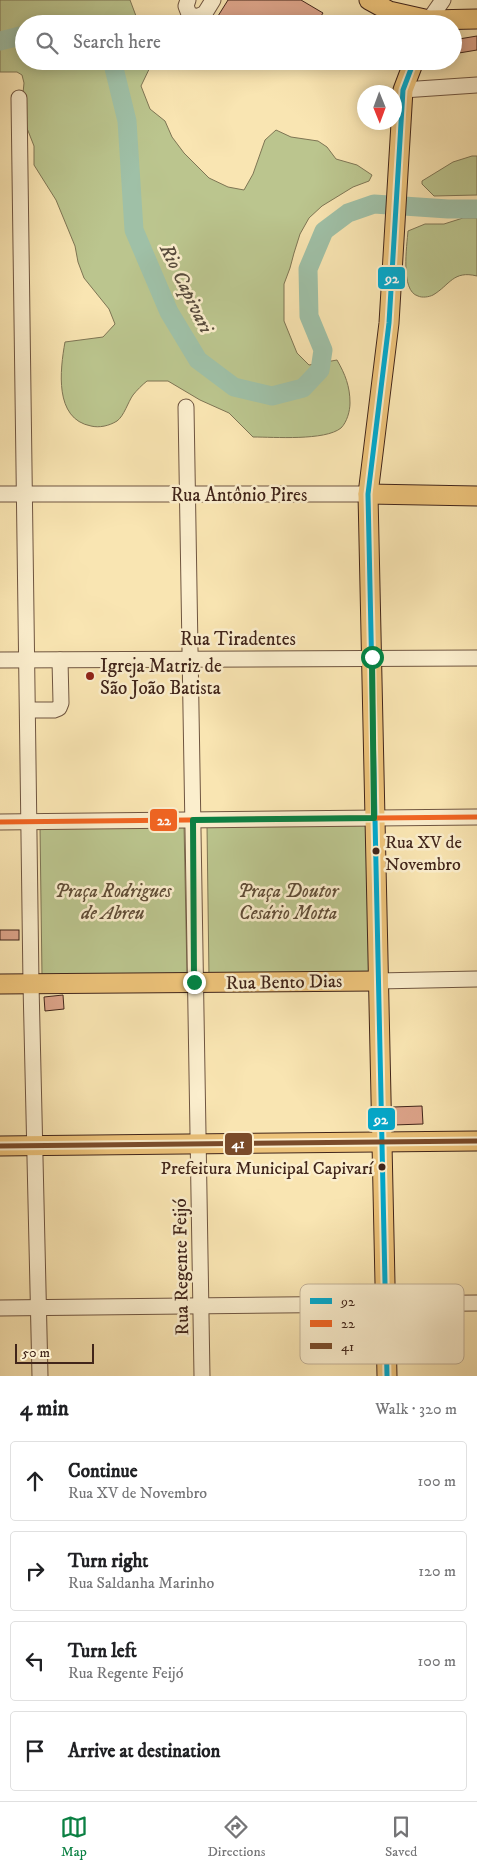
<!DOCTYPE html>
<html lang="en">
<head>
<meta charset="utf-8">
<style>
	:root { --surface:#fff; --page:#f6f6f6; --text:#202124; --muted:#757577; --line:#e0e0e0; --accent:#0b8043 }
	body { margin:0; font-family:"IM FELL DW Pica",serif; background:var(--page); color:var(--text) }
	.compass { position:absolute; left:357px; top:85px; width:45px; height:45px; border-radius:50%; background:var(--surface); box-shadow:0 2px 12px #0003; rotate:179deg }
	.scale { position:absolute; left:15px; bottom:12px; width:79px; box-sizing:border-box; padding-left:5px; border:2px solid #41251a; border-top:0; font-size:14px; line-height:18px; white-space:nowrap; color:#41251a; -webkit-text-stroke:4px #fbeecd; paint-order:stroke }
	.stop { position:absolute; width:15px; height:15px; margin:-11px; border:4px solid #0b8043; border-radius:50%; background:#fff }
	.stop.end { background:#0b8043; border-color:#fff; box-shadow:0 1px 5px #0008 }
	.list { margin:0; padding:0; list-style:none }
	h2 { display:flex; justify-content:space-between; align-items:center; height:65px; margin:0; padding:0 20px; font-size:21px }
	h2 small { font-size:16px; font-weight:400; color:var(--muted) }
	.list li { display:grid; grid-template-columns:32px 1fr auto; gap:15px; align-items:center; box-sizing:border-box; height:80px; margin:0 10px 10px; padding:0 10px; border:1px solid var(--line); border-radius:5px }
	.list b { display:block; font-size:19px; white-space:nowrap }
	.list p { margin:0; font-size:16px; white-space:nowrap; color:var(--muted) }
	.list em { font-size:16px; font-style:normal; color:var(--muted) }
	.icon { flex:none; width:28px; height:28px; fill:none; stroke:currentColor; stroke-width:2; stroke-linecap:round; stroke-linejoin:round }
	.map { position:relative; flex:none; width:477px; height:1376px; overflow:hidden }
	.search { position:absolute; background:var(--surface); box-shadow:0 2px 12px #0003; left:15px; right:15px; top:15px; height:55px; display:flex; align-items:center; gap:12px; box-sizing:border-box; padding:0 18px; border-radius:28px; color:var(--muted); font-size:19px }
	.sheet { height:425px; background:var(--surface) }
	nav { display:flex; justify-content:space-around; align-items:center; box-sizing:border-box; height:70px; border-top:1px solid var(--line); background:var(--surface); font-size:14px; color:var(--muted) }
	nav a { display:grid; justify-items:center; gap:2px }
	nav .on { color:var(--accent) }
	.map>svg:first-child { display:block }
	.green { fill:#bbc58e; stroke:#7e7554 }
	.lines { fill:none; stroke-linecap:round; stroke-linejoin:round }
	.river { stroke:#9fc0a7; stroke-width:19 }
	.building { fill:#dea58b; stroke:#41251a }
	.minor-casing { stroke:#6f5540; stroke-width:17 }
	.major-casing { stroke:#41251a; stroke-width:21 }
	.minor { stroke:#fbeecd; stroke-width:15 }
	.major { stroke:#ecc279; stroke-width:19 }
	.bus-1-casing { stroke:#fbeecd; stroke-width:9 }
	.bus-2-casing { stroke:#fbeecd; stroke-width:9 }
	.bus-3-casing { stroke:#fbeecd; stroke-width:9 }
	.bus-1 { stroke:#00a9ce; stroke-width:5 }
	.bus-2 { stroke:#f26522; stroke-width:5 }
	.bus-3 { stroke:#7a4b2a; stroke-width:5 }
	.route { stroke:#0b8043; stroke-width:6 }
	.poi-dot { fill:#8f2418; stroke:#fbeecd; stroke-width:2 }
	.bus-dot { fill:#41251a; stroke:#fbeecd; stroke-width:2 }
	.labels { text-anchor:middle; stroke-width:5; stroke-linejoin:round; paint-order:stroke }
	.bus-label { font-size:18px; fill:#41251a; stroke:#fbeecd; text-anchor:start }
	.street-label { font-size:19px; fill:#41251a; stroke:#fbeecd }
	.poi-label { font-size:19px; fill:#41251a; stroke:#fbeecd; text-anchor:start }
	.park-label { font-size:19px; font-style:italic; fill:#604d37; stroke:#fbeecd }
	.water-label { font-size:20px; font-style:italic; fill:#584c3d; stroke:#fbeecd }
	.key { fill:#fbeecd; stroke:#c3b297; stroke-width:1 }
	.key-label { font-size:14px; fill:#41251a }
	.line-badge { stroke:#fbeecd; stroke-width:2 }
	.badge-label { font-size:14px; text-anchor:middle; font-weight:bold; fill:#fff }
</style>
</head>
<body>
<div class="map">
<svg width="477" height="1376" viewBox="0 0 477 1376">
	<rect width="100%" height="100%" fill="#f9e5b2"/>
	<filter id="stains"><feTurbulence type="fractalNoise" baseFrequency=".004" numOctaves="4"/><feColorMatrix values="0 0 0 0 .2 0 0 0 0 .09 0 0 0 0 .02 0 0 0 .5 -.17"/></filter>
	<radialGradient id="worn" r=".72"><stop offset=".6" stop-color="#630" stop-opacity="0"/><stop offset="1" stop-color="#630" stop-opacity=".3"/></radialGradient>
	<g class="green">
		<path d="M0,0H130L139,24H24V61H153L141,86L150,109L165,121L172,137L184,153L209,178L228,187L244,190L253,174L265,140L276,130L291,137L318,141L327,147L336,159L357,165L372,175L369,181L353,187L322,206L309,218L300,234L294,253L290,268L284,284V321L297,353L309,365L337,360C345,374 350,386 350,403C350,411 347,422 341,428C325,441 274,437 253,437L229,413L200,400L168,381H147C142,385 137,390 133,395C128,402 124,416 117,421C109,426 99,428 91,426C54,419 60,370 65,342L103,337L115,324L109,309L84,278L78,262L75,246L56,200L34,165V146L21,113L24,83L22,75L17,72H0Z"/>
		<path d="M472,156H477V195L434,196L422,184V181L453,162Z"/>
		<path d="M463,218H477V276C453,270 450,285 433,295C429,297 422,298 418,296C400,291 407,245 408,231L425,224H444Z"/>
		<path d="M367,823L370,976L209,978L207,826Z"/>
		<path d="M184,825L187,974L42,976L40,827Z"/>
	</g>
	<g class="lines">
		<g class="river">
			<path d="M0,41L24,35"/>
			<path d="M110,61L113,64L127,121L134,230L169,312L198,360L234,387L272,396L303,388L320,370L323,350L309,316L308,269L324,231L348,213L374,204L448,209H477"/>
		</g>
	</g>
	<g class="building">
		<path d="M228,0H301L323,13L316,24H213Z"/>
		<path d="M477,36V50L453,54V40Z"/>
		<rect x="0" y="930" width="19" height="10"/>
		<path d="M63,995L64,1009L45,1011L44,997Z"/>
		<path d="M422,1106L423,1124L393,1125V1107Z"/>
	</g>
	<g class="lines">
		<g class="minor-casing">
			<g id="minor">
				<path d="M188,0L186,6L189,14L197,17L205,13L213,0"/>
				<path d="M429,20L443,0"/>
				<path d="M403,90L477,85"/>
				<path d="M19,98L31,984L40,1376"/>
				<path d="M186,407L202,1376"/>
				<path d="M0,494H368"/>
				<path d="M0,660L477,658"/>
				<path d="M28,710H54L59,708L61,703L60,660"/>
				<path d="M0,822L477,817"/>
				<path d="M377,981L477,979"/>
				<path d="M0,1308L477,1303"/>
			</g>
		</g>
		<g class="major-casing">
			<g id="major">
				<path d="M369,0L389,11L429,20L477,19"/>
				<path d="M368,494L477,496"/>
				<path d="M0,984L377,981"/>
				<path d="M0,1146L477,1141"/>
				<path d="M387,1376L368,494L389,323L403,90L414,61"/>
			</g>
		</g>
		<use href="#minor" class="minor"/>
		<use href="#major" class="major"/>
		<g class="bus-1-casing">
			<path id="bus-1" d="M387,1376L368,494L389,323L403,90L414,61"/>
		</g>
		<g class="bus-2-casing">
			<path id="bus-2" d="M0,822L477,817"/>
		</g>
		<g class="bus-3-casing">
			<path id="bus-3" d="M0,1146L477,1141"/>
		</g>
		<use href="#bus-1" class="bus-1"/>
		<use href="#bus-2" class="bus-2"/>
		<use href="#bus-3" class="bus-3"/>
	</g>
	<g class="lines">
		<path class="route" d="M194,982L193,820L374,818L372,657"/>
	</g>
	<circle class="poi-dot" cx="90" cy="676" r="5"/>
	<g class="bus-dot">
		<circle cx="376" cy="851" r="4.5"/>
		<circle cx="382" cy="1167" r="4.5"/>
	</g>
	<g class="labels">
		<g class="bus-label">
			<text x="385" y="848">Rua XV de<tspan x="385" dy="22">Novembro</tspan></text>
			<text x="373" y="1174" text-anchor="end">Prefeitura Municipal Capivarí</text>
		</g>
		<g class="street-label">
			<text x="239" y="501">Rua Antônio Pires</text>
			<text x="238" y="645">Rua Tiradentes</text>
			<text transform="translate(284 981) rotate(-1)" y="7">Rua Bento Dias</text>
			<text transform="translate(180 1267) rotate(-91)" y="7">Rua Regente Feijó</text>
		</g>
		<g class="poi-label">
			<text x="100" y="672">Igreja Matriz de<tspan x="100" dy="22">São João Batista</tspan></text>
		</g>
		<g class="park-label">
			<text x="113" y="897">Praça Rodrigues<tspan x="113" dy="22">de Abreu</tspan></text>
			<text x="288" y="897">Praça Doutor<tspan x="288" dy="22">Cesário Motta</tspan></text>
		</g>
		<g class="water-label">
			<text transform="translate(187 288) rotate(64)" y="7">Rio Capivari</text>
		</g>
	</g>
	<rect x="300" y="1284" width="164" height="80" rx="8" class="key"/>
	<rect x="310" y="1298" width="22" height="6" fill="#00a9ce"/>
	<rect x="310" y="1320" width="22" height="7" fill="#f26522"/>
	<rect x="310" y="1343" width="22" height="6" fill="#7a4b2a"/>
	<g class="key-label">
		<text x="341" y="1306">92</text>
		<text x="341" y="1328">22</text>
		<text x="341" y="1351">41</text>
	</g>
	<g class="line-badge">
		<rect x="377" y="266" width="29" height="24" rx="5" fill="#00a9ce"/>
		<rect x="149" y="808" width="29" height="24" rx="5" fill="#f26522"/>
		<rect x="367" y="1107" width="29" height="24" rx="5" fill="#00a9ce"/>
		<rect x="224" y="1132" width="29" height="24" rx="5" fill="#7a4b2a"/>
	</g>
	<g class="badge-label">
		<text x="392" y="283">92</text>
		<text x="164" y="825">22</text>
		<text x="381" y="1124">92</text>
		<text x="238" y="1148">41</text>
	</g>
	<rect width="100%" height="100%" filter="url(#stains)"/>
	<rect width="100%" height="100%" fill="url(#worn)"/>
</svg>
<svg class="compass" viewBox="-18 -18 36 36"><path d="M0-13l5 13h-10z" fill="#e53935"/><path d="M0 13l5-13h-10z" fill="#757577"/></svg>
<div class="scale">50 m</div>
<div class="stop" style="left:372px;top:657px"></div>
<div class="stop end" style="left:194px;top:982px"></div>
<div class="search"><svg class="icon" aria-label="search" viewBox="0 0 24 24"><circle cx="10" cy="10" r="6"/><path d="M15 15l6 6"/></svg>Search here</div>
</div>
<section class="sheet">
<h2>4 min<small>Walk · 320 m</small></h2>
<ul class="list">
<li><svg class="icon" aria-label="ahead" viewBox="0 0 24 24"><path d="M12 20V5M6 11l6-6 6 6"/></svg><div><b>Continue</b><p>Rua XV de Novembro</p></div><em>100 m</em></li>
<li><svg class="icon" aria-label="right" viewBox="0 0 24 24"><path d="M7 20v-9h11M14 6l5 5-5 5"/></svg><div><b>Turn right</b><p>Rua Saldanha Marinho</p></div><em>120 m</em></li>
<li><svg class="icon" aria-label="left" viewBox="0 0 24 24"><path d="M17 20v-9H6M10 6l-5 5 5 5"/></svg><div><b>Turn left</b><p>Rua Regente Feijó</p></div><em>100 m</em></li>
<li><svg class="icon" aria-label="arrive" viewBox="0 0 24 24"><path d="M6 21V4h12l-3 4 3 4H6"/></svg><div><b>Arrive at destination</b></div></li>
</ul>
</section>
<nav>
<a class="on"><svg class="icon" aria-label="map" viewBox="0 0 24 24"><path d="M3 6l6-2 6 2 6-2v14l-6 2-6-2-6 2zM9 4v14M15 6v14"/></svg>Map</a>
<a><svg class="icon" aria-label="directions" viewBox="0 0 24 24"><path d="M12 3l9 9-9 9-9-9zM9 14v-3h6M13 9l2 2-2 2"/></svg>Directions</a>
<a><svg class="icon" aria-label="saved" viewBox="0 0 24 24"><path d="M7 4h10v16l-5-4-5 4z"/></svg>Saved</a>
</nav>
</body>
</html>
